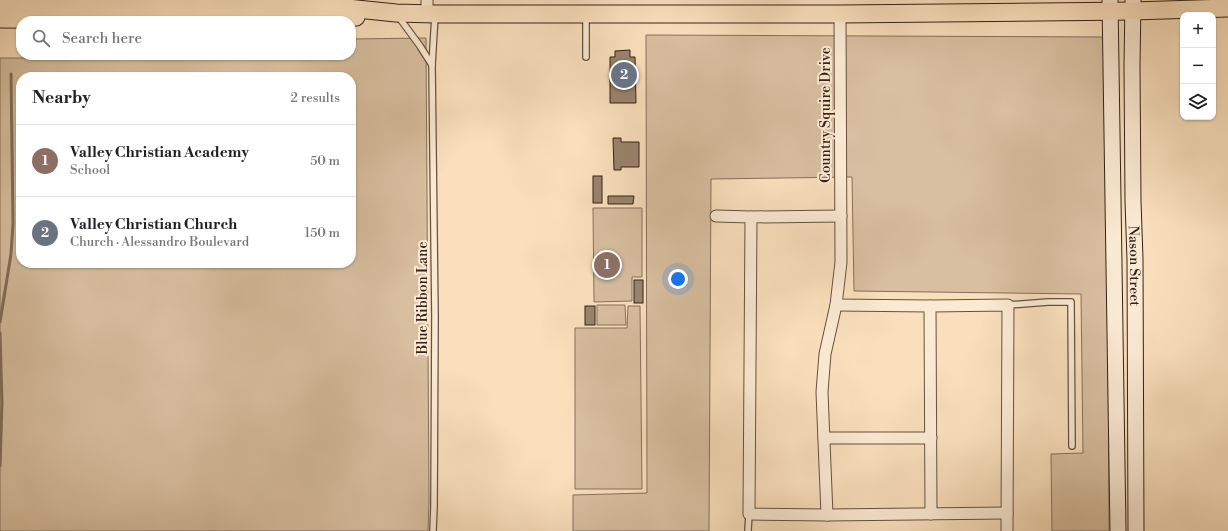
<!DOCTYPE html>
<html lang="en">
<head>
<meta charset="utf-8">
<style>
	:root { --surface:#fff; --page:#f6f6f6; --text:#202124; --muted:#757577; --line:#e0e0e0; --accent:#8f2418 }
	body { margin:0; font-family:"Libre Bodoni",serif; background:var(--page); color:var(--text) }
	.controls { position:absolute; right:12px; top:12px; display:grid; overflow:hidden; border-radius:8px; box-shadow:0 1px 3px #0004 }
	.controls button { width:36px; height:36px; display:grid; place-items:center; padding:0; border:0; border-bottom:1px solid var(--line); background:var(--surface); color:var(--text); font:20px sans-serif }
	.you { position:absolute; left:678px; top:279px; width:14px; height:14px; margin:-10px; border:3px solid #fff; border-radius:50%; background:#1a73e8; box-shadow:0 0 0 6px #1a73e833 }
	.badge { display:grid; place-items:center; width:26px; height:26px; border-radius:50%; background:var(--accent); color:#fff; font-size:13px; font-weight:700 }
	.pin { position:absolute; translate:-50% -50%; border:2px solid #fff; box-shadow:0 1px 4px #0006 }
	.list { margin:0; padding:0; list-style:none }
	h2 { display:flex; justify-content:space-between; align-items:center; height:52px; margin:0; padding:0 16px; font-size:17px }
	h2 small { font-size:13px; font-weight:400; color:var(--muted) }
	.list li { display:grid; grid-template-columns:26px 1fr auto; gap:12px; align-items:center; box-sizing:border-box; height:72px; padding:0 16px; border-top:1px solid var(--line) }
	.list b { display:block; font-size:15px; white-space:nowrap }
	.list p { margin:0; font-size:13px; white-space:nowrap; color:var(--muted) }
	.list em { font-size:13px; font-style:normal; color:var(--muted) }
	.icon { flex:none; width:22px; height:22px; fill:none; stroke:currentColor; stroke-width:2; stroke-linecap:round; stroke-linejoin:round }
	.map { position:relative; flex:none; width:1228px; height:531px; overflow:hidden }
	.search { position:absolute; background:var(--surface); box-shadow:0 1px 3px #0004; left:16px; top:16px; width:340px; height:44px; display:flex; align-items:center; gap:10px; box-sizing:border-box; padding:0 14px; border-radius:16px; color:var(--muted); font-size:15px }
	.panel { position:absolute; background:var(--surface); box-shadow:0 1px 3px #0004; left:16px; top:72px; width:340px; height:196px; border-radius:16px }
	.map>svg:first-child { display:block }
	.green { fill:#d8bfa0; stroke:#86705c; fill-rule:evenodd }
	.lines { fill:none; stroke-linecap:round; stroke-linejoin:round }
	.stream { stroke:#826d59; stroke-width:3 }
	.building { fill:#9a846d; stroke:#342218 }
	.lane-casing { stroke:#655141; stroke-width:8 }
	.street-casing { stroke:#655141; stroke-width:13 }
	.secondary-casing { stroke:#342218; stroke-width:17 }
	.primary-casing { stroke:#342218; stroke-width:19 }
	.lane { stroke:#fbead3; stroke-width:5.5 }
	.street { stroke:#fbead3; stroke-width:11 }
	.secondary { stroke:#fbead3; stroke-width:15 }
	.primary { stroke:#f9dfbc; stroke-width:17 }
	.labels { text-anchor:middle; stroke-width:4; stroke-linejoin:round; paint-order:stroke }
	.street-label { font-size:14px; fill:#342218; stroke:#fbead3 }
</style>
</head>
<body>
<div class="map">
<svg width="1228" height="531" viewBox="0 0 1228 531">
	<rect width="100%" height="100%" fill="#f9dfbc"/>
	<filter id="stains"><feTurbulence type="fractalNoise" baseFrequency=".005" numOctaves="4"/><feColorMatrix values="0 0 0 0 .2 0 0 0 0 .09 0 0 0 0 .02 0 0 0 .5 -.17"/></filter>
	<radialGradient id="worn" r=".72"><stop offset=".6" stop-color="#630" stop-opacity="0"/><stop offset="1" stop-color="#630" stop-opacity=".3"/></radialGradient>
	<g class="green">
		<path d="M646,35L1105,37L1107,127L1109,531H1052L1051,454L1083,453L1081,294L854,291L852,177L711,179L709,531H573V495L647,493Z"/>
		<path d="M426,38L429,501L428,531H0V58H27L30,55H351V39ZM21,77H351V263H21Z"/>
		<path d="M593,208H642V277H632V301L594,302Z"/>
		<path d="M597,305H625L626,325H597Z"/>
		<path d="M628,306H640L642,489H575V328H627Z"/>
	</g>
	<g class="lines">
		<g class="stream">
			<path d="M0,322L11,254L13,223L11,74"/>
			<path d="M0,333L2,403L0,466"/>
		</g>
	</g>
	<g class="building">
		<path d="M630,50V57H635L636,103H610V57H615V51Z"/>
		<path d="M613,138H621V142H639V167H621V170H614Z"/>
		<rect x="593" y="176" width="9" height="27"/>
		<path d="M608,196H634L633,204H608Z"/>
		<rect x="634" y="280" width="9" height="23"/>
		<rect x="585" y="306" width="10" height="19"/>
	</g>
	<g class="lines">
		<g class="lane-casing">
			<g id="lane">
				<path d="M586,15V57"/>
				<path d="M398,16L420,46L432,65"/>
				<path d="M1008,305L1048,302H1071L1072,446"/>
				<path d="M433,531L434,507L435,317L432,65L435,15"/>
				<path d="M748,531L749,514"/>
			</g>
		</g>
		<g class="street-casing">
			<g id="street">
				<path d="M427,0V14"/>
				<path d="M840,14L841,262L836,305L825,354L822,392L827,515L1007,513"/>
				<path d="M716,216L751,217"/>
				<path d="M836,305L930,306L1008,305L1007,531"/>
				<path d="M930,306L931,514"/>
				<path d="M824,438H931"/>
				<path d="M827,515L749,514L751,217L841,216"/>
			</g>
		</g>
		<g class="secondary-casing">
			<g id="secondary">
				<path d="M1110,0L1118,531"/>
				<path id="s1" d="M1133,0L1132,66L1133,201L1135,259L1136,531"/>
			</g>
		</g>
		<g class="primary-casing">
			<g id="primary">
				<path d="M0,5H318L396,13L435,14H840L1133,11L1228,8"/>
				<path d="M0,19L199,21L319,20L356,17"/>
			</g>
		</g>
		<use href="#lane" class="lane"/>
		<use href="#street" class="street"/>
		<use href="#secondary" class="secondary"/>
		<use href="#primary" class="primary"/>
	</g>
	<g class="labels">
		<g class="street-label">
			<text transform="translate(825 115) rotate(-90)" y="5">Country Squire Drive</text>
			<text dy="5" stroke="none"><textPath href="#s1" startOffset="266">Nason Street</textPath></text>
			<text transform="translate(422 298) rotate(-90)" y="5">Blue Ribbon Lane</text>
		</g>
	</g>
	<rect width="100%" height="100%" filter="url(#stains)"/>
	<rect width="100%" height="100%" fill="url(#worn)"/>
</svg>
<div class="controls">
<button>+</button>
<button>−</button>
<button><svg class="icon" aria-label="layers" viewBox="0 0 24 24"><path d="M12 4l9 5-9 5-9-5zM3 14l9 5 9-5"/></svg></button>
</div>
<div class="you"></div>
<div class="pin badge" style="left:607px;top:265px;background:#8d6e63">1</div>
<div class="pin badge" style="left:624px;top:75px;background:#6b7280">2</div>
<div class="search"><svg class="icon" aria-label="search" viewBox="0 0 24 24"><circle cx="10" cy="10" r="6"/><path d="M15 15l6 6"/></svg>Search here</div>
<section class="panel">
<h2>Nearby<small>2 results</small></h2>
<ul class="list">
<li><span class="badge" style="background:#8d6e63">1</span><div><b>Valley Christian Academy</b><p>School</p></div><em>50 m</em></li>
<li><span class="badge" style="background:#6b7280">2</span><div><b>Valley Christian Church</b><p>Church · Alessandro Boulevard</p></div><em>150 m</em></li>
</ul>
</section>
</div>
</body>
</html>
